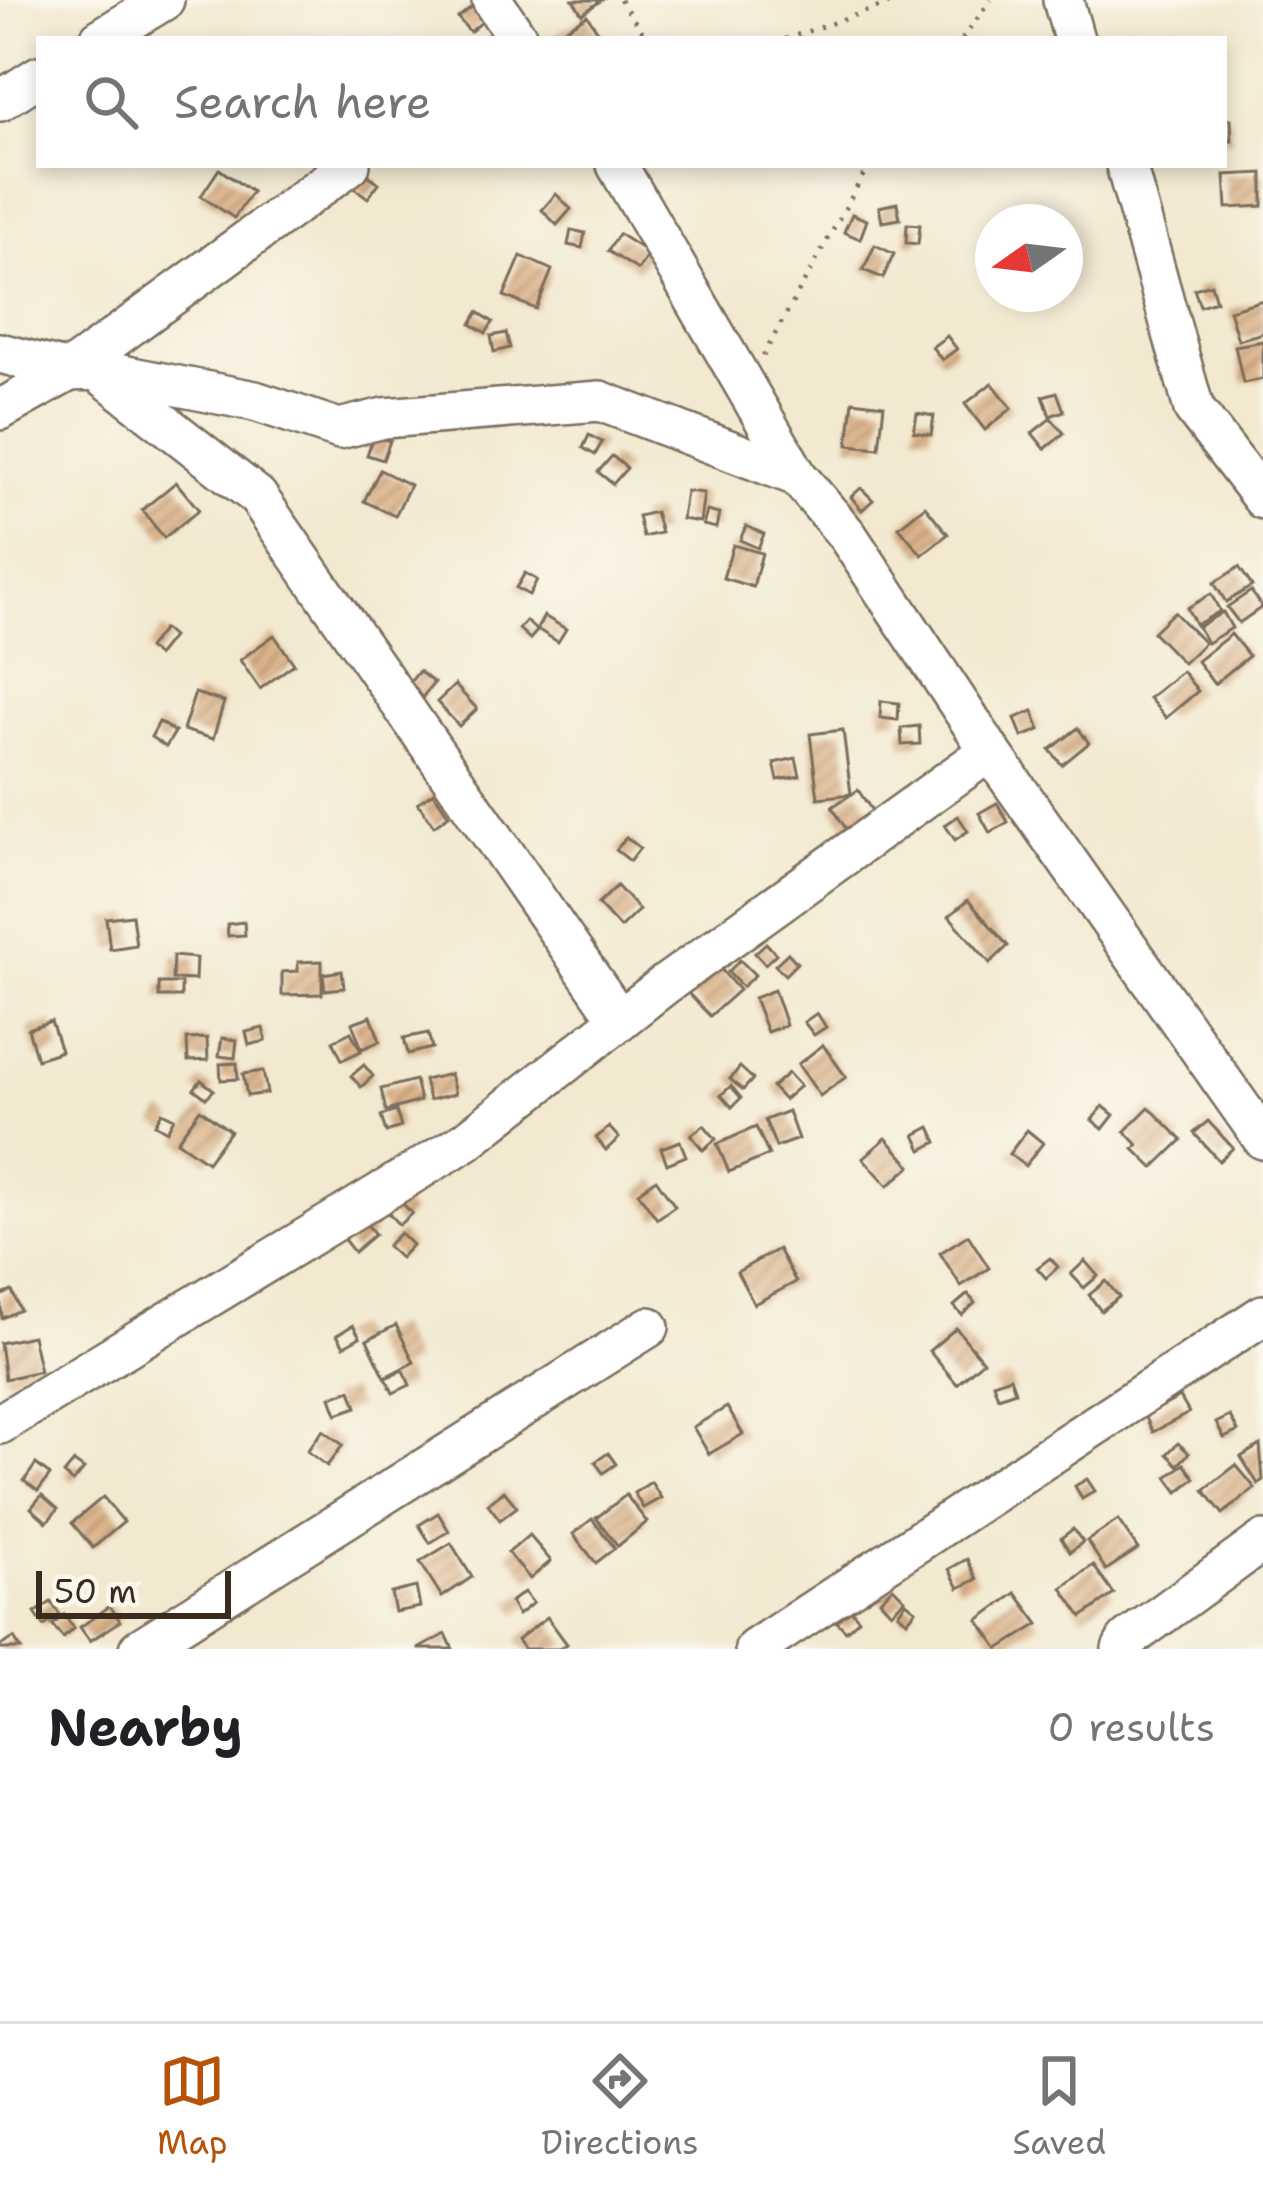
<!DOCTYPE html>
<html lang="en">
<head>
<meta charset="utf-8">
<style>
	:root { --surface:#fff; --page:#f6f6f6; --text:#202124; --muted:#757577; --line:#e0e0e0; --accent:#b45309 }
	body { margin:0; font-family:"Shantell Sans",sans-serif; background:var(--page); color:var(--text) }
	.compass { position:absolute; left:975px; top:204px; width:108px; height:108px; border-radius:50%; background:var(--surface); box-shadow:0 6px 18px #0003; rotate:256deg }
	.scale { position:absolute; left:36px; bottom:30px; width:195px; box-sizing:border-box; padding-left:12px; border:6px solid #3b2a1e; border-top:0; font-size:33px; line-height:42px; white-space:nowrap; color:#3b2a1e; -webkit-text-stroke:9px #fbf7ec; paint-order:stroke }
	.list { margin:0; padding:0; list-style:none }
	h2 { display:flex; justify-content:space-between; align-items:center; height:156px; margin:0; padding:0 48px; font-size:51px }
	h2 small { font-size:39px; font-weight:400; color:var(--muted) }
	.icon { flex:none; width:66px; height:66px; fill:none; stroke:currentColor; stroke-width:2; stroke-linecap:round; stroke-linejoin:round }
	.map { position:relative; flex:none; width:1263px; height:1649px; overflow:hidden }
	.search { position:absolute; background:var(--surface); box-shadow:0 6px 18px #0003; left:36px; right:36px; top:36px; height:132px; display:flex; align-items:center; gap:30px; box-sizing:border-box; padding:0 42px; border-radius:0px; color:var(--muted); font-size:45px }
	.sheet { height:372px; background:var(--surface) }
	nav { display:flex; justify-content:space-around; align-items:center; box-sizing:border-box; height:168px; border-top:3px solid var(--line); background:var(--surface); font-size:33px; color:var(--muted) }
	nav a { display:grid; justify-items:center; gap:6px }
	nav .on { color:var(--accent) }
	.map>svg:first-child { display:block }
	.building { fill:url(#building-hatch) }
	.lines { fill:none; stroke-linecap:round; stroke-linejoin:round }
	.minor-casing { stroke:#7b6d5c; stroke-width:44 }
	.path { stroke:#7b6d5c; stroke-width:4.5; stroke-dasharray:3 9; stroke-linecap:butt }
	.minor { stroke:#fff; stroke-width:39 }
</style>
</head>
<body>
<div class="map">
<svg width="1263" height="1649" viewBox="0 0 1263 1649">
	<defs>
		<pattern id="building-hatch" width="6" height="6" patternUnits="userSpaceOnUse" patternTransform="scale(3)"><rect width="6" height="6" fill="#dcb48b"/><path d="M-1 1l2-2M0 6l6-6M5 7l2-2" fill="none" stroke="#b49371"/></pattern>
	</defs>
	<rect width="100%" height="100%" fill="#fbf7ec"/>
	<filter id="ink" filterUnits="userSpaceOnUse"><feTurbulence type="fractalNoise" baseFrequency=".00833" numOctaves="2"/><feDisplacementMap in="SourceGraphic" scale="24" xChannelSelector="R" yChannelSelector="G"/><feConvolveMatrix kernelMatrix="1 2 1 2 8 2 1 2 1" color-interpolation-filters="sRGB"/></filter>
	<filter id="wash" filterUnits="userSpaceOnUse"><feTurbulence type="fractalNoise" baseFrequency=".004" numOctaves="4" result="noise"/><feDisplacementMap in="SourceGraphic" scale="48" xChannelSelector="R" yChannelSelector="G"/><feGaussianBlur stdDeviation="2.7" result="paint"/><feColorMatrix in="noise" values="0 0 0 0 0 0 0 0 0 0 0 0 0 0 0 0 0 1.4 0 .05"/><feComposite in="paint" operator="in"/></filter>
	<g filter="url(#wash)">
		<rect width="100%" height="100%" fill="#f2e9d0"/>
		<g id="blocks">
			<g class="building">
				<path d="M480,0L493,13L470,32L458,18Z"/>
				<path d="M573,0H602L582,14Z"/>
				<path d="M587,15L603,39H549Z"/>
				<path d="M1224,119H1231L1232,141H1224Z"/>
				<path d="M219,169L252,192L234,218L201,196Z"/>
				<path d="M360,169L379,183L368,198L349,184Z"/>
				<path d="M1263,173V206L1227,208L1225,175Z"/>
				<path d="M556,194L571,209L557,225L542,210Z"/>
				<path d="M897,203L900,219L882,222L879,207Z"/>
				<path d="M852,214L867,220L860,239L844,232Z"/>
				<path d="M907,224L920,225L918,244L906,243Z"/>
				<path d="M571,230L585,233L582,248L568,245Z"/>
				<path d="M619,234L649,253L638,270L608,251Z"/>
				<path d="M875,245L894,254L883,278L863,270Z"/>
				<path d="M521,256L552,270L536,309L504,296Z"/>
				<path d="M1211,284L1216,301L1200,306L1194,289Z"/>
				<path d="M1263,300V333L1238,340L1229,310Z"/>
				<path d="M478,312L493,322L486,333L471,324Z"/>
				<path d="M506,333L510,348L494,352L491,336Z"/>
				<path d="M947,336L957,349L942,360L932,347Z"/>
				<path d="M1263,341V379L1243,383L1235,346Z"/>
				<path d="M992,383L1012,408L985,430L965,404Z"/>
				<path d="M1057,392L1064,411L1050,416L1043,396Z"/>
				<path d="M853,401L884,405L879,448L848,445Z"/>
				<path d="M917,413L934,416L931,435L914,432Z"/>
				<path d="M1051,418L1064,433L1045,449L1032,433Z"/>
				<path d="M374,435L390,441L383,460L367,455Z"/>
				<path d="M589,435L602,442L595,455L583,448Z"/>
				<path d="M612,456L627,468L613,484L598,472Z"/>
				<path d="M380,470L410,485L395,516L364,501Z"/>
				<path d="M176,482L199,510L164,538L142,510Z"/>
				<path d="M861,488L873,500L862,510L851,497Z"/>
				<path d="M686,491L704,493L700,522L682,519Z"/>
				<path d="M925,506L948,534L922,555L899,527Z"/>
				<path d="M707,511L719,514L716,528L703,525Z"/>
				<path d="M655,512L661,533L643,537L638,516Z"/>
				<path d="M746,526L764,534L758,548L740,540Z"/>
				<path d="M733,545L762,553L753,587L723,578Z"/>
				<path d="M1239,567L1252,586L1226,602L1214,583Z"/>
				<path d="M525,573L537,580L529,595L516,588Z"/>
				<path d="M1251,591L1262,607L1239,623L1227,607Z"/>
				<path d="M1211,594L1220,611L1196,625L1187,608Z"/>
				<path d="M1174,612L1204,643L1183,663L1153,632Z"/>
				<path d="M1223,612L1232,628L1207,643L1198,627Z"/>
				<path d="M544,616L566,629L558,642L537,629Z"/>
				<path d="M526,621L537,631L530,639L519,629Z"/>
				<path d="M163,629L172,637L157,656L148,648Z"/>
				<path d="M1231,634L1249,656L1214,684L1197,661Z"/>
				<path d="M274,635L294,664L260,689L240,660Z"/>
				<path d="M419,671L434,683L421,699L406,687Z"/>
				<path d="M1182,671L1198,691L1166,718L1149,698Z"/>
				<path d="M455,685L477,709L459,726L437,702Z"/>
				<path d="M195,693L224,702L213,739L183,730Z"/>
				<path d="M881,701L899,703L898,720L880,718Z"/>
				<path d="M1033,711L1040,730L1022,737L1015,718Z"/>
				<path d="M159,722L175,732L166,747L151,737Z"/>
				<path d="M919,726L920,744L902,745L901,728Z"/>
				<path d="M1078,728L1089,743L1062,765L1050,750Z"/>
				<path d="M843,730L851,794L818,798L810,734Z"/>
				<path d="M796,758L800,776L778,780L774,763Z"/>
				<path d="M858,790L877,818L850,835L832,807Z"/>
				<path d="M433,792L449,815L434,826L418,803Z"/>
				<path d="M997,803L1008,822L990,833L979,813Z"/>
				<path d="M958,816L968,831L955,840L945,825Z"/>
				<path d="M626,837L640,848L630,861L616,850Z"/>
				<path d="M617,886L639,910L620,928L598,904Z"/>
				<path d="M968,900L1008,946L990,963L949,916Z"/>
				<path d="M132,915L136,945L110,949L106,918Z"/>
				<path d="M244,922L245,935L228,936L227,924Z"/>
				<path d="M766,943L776,954L765,964L755,953Z"/>
				<path d="M788,953L797,963L785,975L775,965Z"/>
				<path d="M173,956L196,958L195,980L172,979Z"/>
				<path d="M740,960L755,975L742,987L728,972Z"/>
				<path d="M322,961V994L282,995V972L298,971V962Z"/>
				<path d="M718,966L739,990L710,1016L688,993Z"/>
				<path d="M342,971L344,988L325,990L323,974Z"/>
				<rect x="159" y="983" width="22" height="14"/>
				<path d="M774,990L786,1025L767,1032L754,998Z"/>
				<path d="M817,1013L826,1027L814,1035L804,1022Z"/>
				<path d="M371,1016L380,1041L362,1049L352,1023Z"/>
				<path d="M51,1021L61,1051L37,1059L28,1029Z"/>
				<path d="M263,1028L266,1041L249,1045L246,1032Z"/>
				<path d="M351,1032L361,1051L342,1060L333,1041Z"/>
				<path d="M428,1033L432,1048L408,1054L404,1038Z"/>
				<path d="M207,1038L208,1060L188,1061L187,1039Z"/>
				<path d="M222,1038L237,1040L235,1058L219,1056Z"/>
				<path d="M823,1045L846,1077L820,1096L798,1064Z"/>
				<path d="M237,1063L238,1079L221,1080L220,1064Z"/>
				<path d="M364,1065L373,1076L361,1087L351,1076Z"/>
				<path d="M740,1067L753,1079L743,1090L730,1079Z"/>
				<path d="M263,1071L267,1093L247,1096L243,1074Z"/>
				<path d="M788,1073L800,1086L784,1100L772,1087Z"/>
				<path d="M450,1074L455,1094L429,1100L424,1080Z"/>
				<path d="M201,1080L214,1090L206,1098L194,1089Z"/>
				<path d="M415,1080L420,1101L386,1111L381,1089Z"/>
				<path d="M731,1086L741,1098L732,1107L721,1095Z"/>
				<path d="M1103,1106L1114,1115L1103,1129L1092,1120Z"/>
				<path d="M1149,1107L1182,1140L1153,1168L1134,1149L1138,1145L1125,1131Z"/>
				<path d="M200,1109L230,1131L207,1162L177,1141Z"/>
				<path d="M396,1111L401,1127L386,1132L381,1116Z"/>
				<path d="M788,1111L798,1139L776,1147L765,1120Z"/>
				<path d="M162,1112L174,1118L167,1131L155,1124Z"/>
				<path d="M1208,1121L1233,1148L1219,1161L1194,1133Z"/>
				<path d="M704,1125L716,1139L703,1150L691,1135Z"/>
				<path d="M609,1127L619,1138L606,1150L596,1138Z"/>
				<path d="M756,1127L769,1155L729,1172L717,1144Z"/>
				<path d="M930,1127L937,1142L922,1150L915,1135Z"/>
				<path d="M1027,1130L1043,1143L1025,1166L1009,1154Z"/>
				<path d="M886,1138L911,1166L888,1186L863,1158Z"/>
				<path d="M680,1141L686,1156L667,1164L661,1148Z"/>
				<path d="M656,1179L675,1206L657,1219L638,1192Z"/>
				<path d="M400,1201L412,1213L399,1225L388,1213Z"/>
				<path d="M362,1219L375,1234L354,1252L342,1237Z"/>
				<path d="M400,1233L412,1245L400,1258L387,1246Z"/>
				<path d="M968,1235L989,1268L961,1286L940,1253Z"/>
				<path d="M778,1249L796,1282L754,1304L737,1272Z"/>
				<path d="M1050,1258L1058,1267L1046,1278L1037,1268Z"/>
				<path d="M1085,1261L1098,1276L1084,1288L1071,1274Z"/>
				<path d="M1106,1281L1119,1297L1101,1311L1089,1295Z"/>
				<path d="M12,1291L20,1310L2,1318L0,1296Z"/>
				<path d="M968,1294L975,1303L962,1315L954,1306Z"/>
				<path d="M353,1325L360,1337L344,1346L337,1335Z"/>
				<path d="M396,1325L414,1362L385,1377L367,1340Z"/>
				<path d="M956,1328L983,1361L957,1384L929,1351Z"/>
				<path d="M32,1336L40,1371L5,1379L0,1343Z"/>
				<path d="M403,1370L410,1385L393,1393L386,1378Z"/>
				<path d="M1010,1377L1015,1391L998,1397L993,1383Z"/>
				<path d="M351,1390L357,1407L337,1414L331,1397Z"/>
				<path d="M1180,1397L1189,1413L1153,1432L1145,1416Z"/>
				<path d="M727,1407L743,1434L709,1454L693,1427Z"/>
				<path d="M1230,1416L1238,1431L1224,1438L1216,1423Z"/>
				<path d="M323,1430L343,1445L327,1466L307,1451Z"/>
				<path d="M1178,1443L1189,1453L1178,1465L1167,1454Z"/>
				<path d="M1260,1445L1263,1480L1258,1484L1241,1457Z"/>
				<path d="M608,1453L616,1464L603,1473L595,1462Z"/>
				<path d="M74,1462L84,1469L73,1482L64,1474Z"/>
				<path d="M36,1464L50,1475L38,1491L24,1481Z"/>
				<path d="M1184,1464L1195,1478L1178,1492L1167,1477Z"/>
				<path d="M1236,1465L1255,1488L1223,1514L1204,1490Z"/>
				<path d="M1087,1479L1095,1491L1082,1499L1075,1486Z"/>
				<path d="M651,1482L661,1498L643,1508L634,1493Z"/>
				<path d="M504,1491L517,1507L500,1520L488,1504Z"/>
				<path d="M42,1495L58,1509L47,1522L31,1508Z"/>
				<path d="M626,1495L647,1522L618,1546L596,1518Z"/>
				<path d="M103,1497L124,1522L93,1548L72,1523Z"/>
				<path d="M438,1513L449,1531L430,1543L419,1525Z"/>
				<path d="M592,1519L615,1548L596,1563L573,1534Z"/>
				<path d="M1118,1520L1138,1549L1106,1570L1087,1541Z"/>
				<path d="M1073,1529L1083,1542L1070,1552L1061,1538Z"/>
				<path d="M529,1535L551,1561L530,1579L508,1553Z"/>
				<path d="M451,1543L472,1577L442,1597L420,1562Z"/>
				<path d="M967,1559L977,1579L959,1588L949,1569Z"/>
				<path d="M1093,1565L1114,1594L1082,1617L1062,1588Z"/>
				<path d="M416,1587L420,1607L395,1612L391,1593Z"/>
				<path d="M893,1587L905,1599L891,1612L880,1600Z"/>
				<path d="M524,1592L533,1603L518,1615L510,1602Z"/>
				<path d="M1016,1593L1039,1624L999,1649L978,1620Z"/>
				<path d="M51,1602L60,1615L44,1626L35,1613Z"/>
				<path d="M906,1602L916,1610L907,1621L898,1613Z"/>
				<path d="M110,1606L120,1621L90,1641L80,1627Z"/>
				<path d="M850,1609L859,1619L846,1631L837,1622Z"/>
				<path d="M64,1615L74,1628L63,1638L52,1625Z"/>
				<path d="M547,1617L567,1644L559,1649H524L517,1640Z"/>
				<path d="M446,1634L453,1649H418Z"/>
				<path d="M14,1638L21,1649H0V1646Z"/>
			</g>
		</g>
	</g>
	<g filter="url(#ink)">
		<use href="#blocks" fill-opacity="0" stroke="#7b6d5c" stroke-width="3"/>
		<g class="lines">
			<g class="minor-casing">
				<g id="minor">
					<path d="M492,0L518,39"/>
					<path d="M1063,0L1074,39"/>
					<path d="M100,39L164,0"/>
					<path d="M0,101L39,76"/>
					<path d="M617,165L797,476L847,535L990,751L1263,1139"/>
					<path d="M1126,165L1194,409L1263,499"/>
					<path d="M0,353L69,371L96,370L257,496L620,1020"/>
					<path d="M101,371L255,401L339,429L384,418L600,401L797,476"/>
					<path d="M0,410L69,371L350,165"/>
					<path d="M0,1424L466,1141L663,986L990,751"/>
					<path d="M139,1649L649,1327"/>
					<path d="M755,1649L1263,1315"/>
					<path d="M1122,1649L1127,1640L1263,1541"/>
				</g>
			</g>
			<g class="path">
				<path d="M620,0L641,30L653,39"/>
				<path d="M785,39L900,0"/>
				<path d="M962,39L991,0"/>
				<path d="M763,356L869,165"/>
			</g>
			<use href="#minor" class="minor"/>
		</g>
	</g>
</svg>
<svg class="compass" viewBox="-18 -18 36 36"><path d="M0-13l5 13h-10z" fill="#e53935"/><path d="M0 13l5-13h-10z" fill="#757577"/></svg>
<div class="scale">50 m</div>
<div class="search"><svg class="icon" aria-label="search" viewBox="0 0 24 24"><circle cx="10" cy="10" r="6"/><path d="M15 15l6 6"/></svg>Search here</div>
</div>
<section class="sheet">
<h2>Nearby<small>0 results</small></h2>
<ul class="list">
</ul>
</section>
<nav>
<a class="on"><svg class="icon" aria-label="map" viewBox="0 0 24 24"><path d="M3 6l6-2 6 2 6-2v14l-6 2-6-2-6 2zM9 4v14M15 6v14"/></svg>Map</a>
<a><svg class="icon" aria-label="directions" viewBox="0 0 24 24"><path d="M12 3l9 9-9 9-9-9zM9 14v-3h6M13 9l2 2-2 2"/></svg>Directions</a>
<a><svg class="icon" aria-label="saved" viewBox="0 0 24 24"><path d="M7 4h10v16l-5-4-5 4z"/></svg>Saved</a>
</nav>
</body>
</html>
